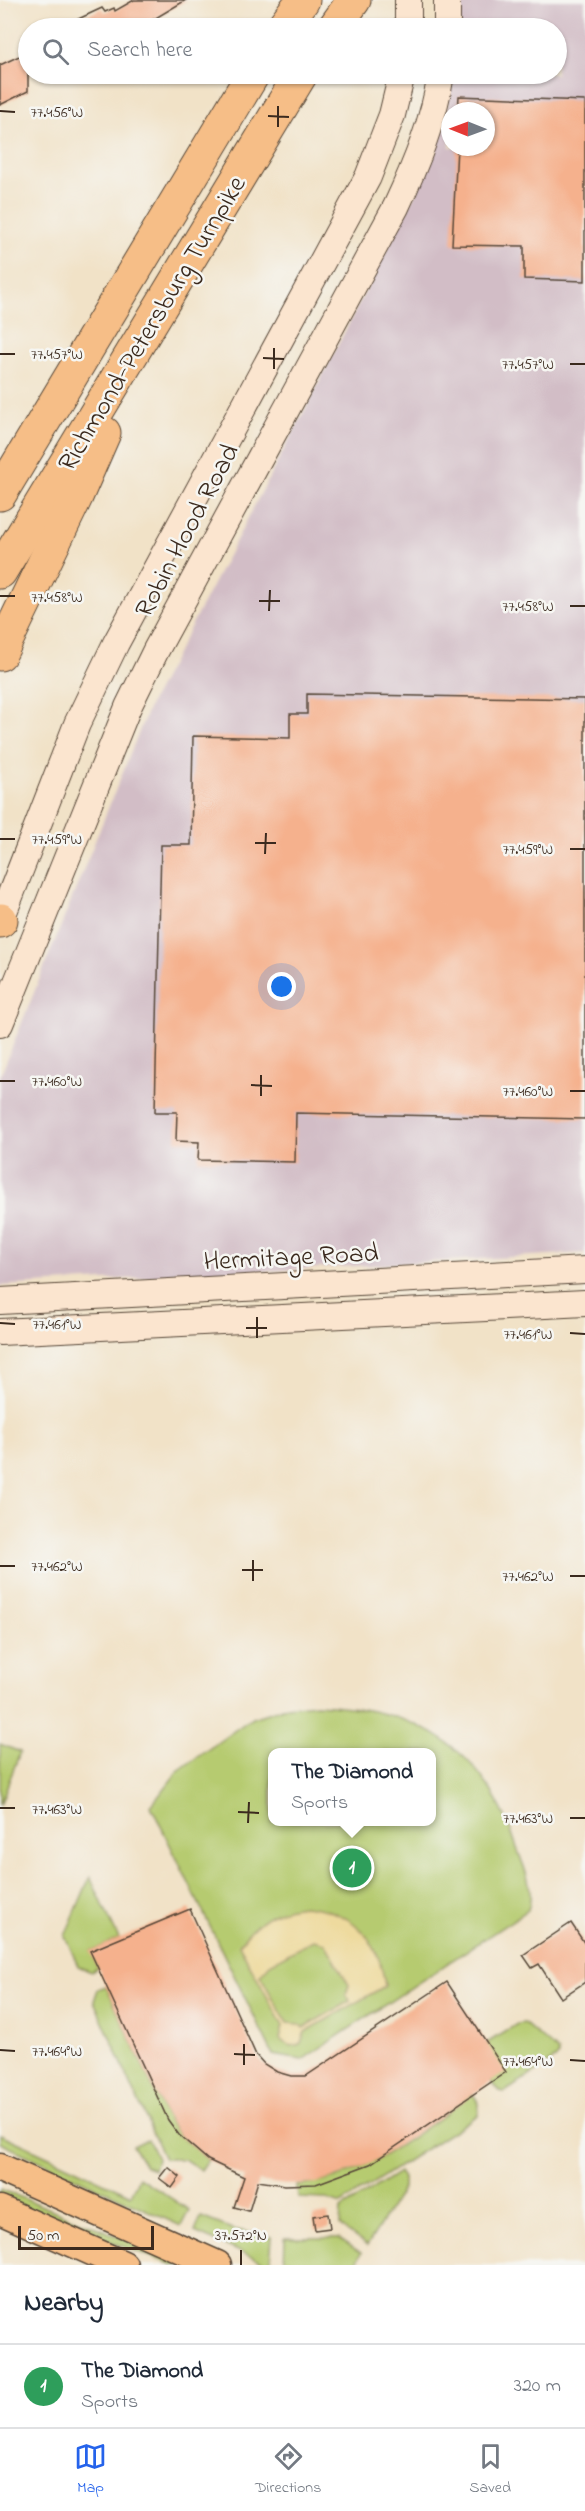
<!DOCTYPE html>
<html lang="en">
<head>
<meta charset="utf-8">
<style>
	:root { --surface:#fff; --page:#f2f2f3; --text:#1f2937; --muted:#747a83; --line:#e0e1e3; --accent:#2563eb }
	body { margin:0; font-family:"Indie Flower",sans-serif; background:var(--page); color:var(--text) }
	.compass { position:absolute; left:441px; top:102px; width:54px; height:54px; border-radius:50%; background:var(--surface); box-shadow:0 2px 4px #0004; rotate:271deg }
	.scale { position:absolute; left:18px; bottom:15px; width:136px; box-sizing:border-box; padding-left:6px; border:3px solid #3b2a1e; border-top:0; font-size:16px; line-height:21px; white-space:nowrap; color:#3b2a1e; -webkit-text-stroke:4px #f6f6f2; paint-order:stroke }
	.you { position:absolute; left:282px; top:987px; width:21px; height:21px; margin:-15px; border:4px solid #fff; border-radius:50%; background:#1a73e8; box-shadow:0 0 0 9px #1a73e833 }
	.badge { display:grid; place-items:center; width:39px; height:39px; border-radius:50%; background:var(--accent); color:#fff; font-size:20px; font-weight:700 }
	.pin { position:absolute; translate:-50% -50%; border:3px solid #fff; box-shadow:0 2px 6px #0006 }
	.popup { position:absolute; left:268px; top:1748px; width:168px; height:78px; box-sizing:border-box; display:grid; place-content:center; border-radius:12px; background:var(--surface); filter:drop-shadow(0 2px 4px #0005); font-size:20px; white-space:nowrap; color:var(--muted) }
	.popup b { font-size:22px; color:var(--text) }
	.popup::after { content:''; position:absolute; left:50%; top:100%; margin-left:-12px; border:12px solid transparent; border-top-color:var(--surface) }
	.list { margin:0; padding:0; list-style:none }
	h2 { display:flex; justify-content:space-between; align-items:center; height:78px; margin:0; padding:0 24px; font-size:26px }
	h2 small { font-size:20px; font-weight:400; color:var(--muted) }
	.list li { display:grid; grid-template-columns:39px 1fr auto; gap:18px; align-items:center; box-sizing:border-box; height:84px; padding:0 24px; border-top:2px solid var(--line) }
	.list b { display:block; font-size:22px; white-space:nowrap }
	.list p { margin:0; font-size:20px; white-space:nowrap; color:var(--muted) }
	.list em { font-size:20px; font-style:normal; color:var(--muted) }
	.icon { flex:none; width:33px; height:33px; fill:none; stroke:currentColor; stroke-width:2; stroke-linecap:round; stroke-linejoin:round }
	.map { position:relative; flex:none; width:585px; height:2265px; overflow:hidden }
	.search { position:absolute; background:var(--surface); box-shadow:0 2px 4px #0004; left:18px; right:18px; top:18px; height:66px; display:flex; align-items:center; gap:15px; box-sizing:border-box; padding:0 21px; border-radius:33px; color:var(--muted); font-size:22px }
	.sheet { height:162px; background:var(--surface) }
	nav { display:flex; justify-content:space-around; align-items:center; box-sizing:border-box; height:84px; border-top:2px solid var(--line); background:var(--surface); font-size:16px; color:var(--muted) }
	nav a { display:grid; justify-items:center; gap:3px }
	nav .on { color:var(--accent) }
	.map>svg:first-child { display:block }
	.industrial { fill:#d2bdc6; fill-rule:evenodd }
	.green { fill:#b6cb6f; stroke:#787a46; stroke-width:1.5; fill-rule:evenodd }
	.sand { fill:#eeda9e; stroke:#94825e; stroke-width:1.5; fill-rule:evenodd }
	.building { fill:#f5b18d }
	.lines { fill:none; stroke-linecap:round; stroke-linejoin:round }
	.secondary-casing { stroke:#564637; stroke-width:28 }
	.primary-casing { stroke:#564637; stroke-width:31 }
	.highway-casing { stroke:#564637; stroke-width:35 }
	.secondary { stroke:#fbe5cf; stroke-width:26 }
	.primary { stroke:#f6be87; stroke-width:28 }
	.highway { stroke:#f6be87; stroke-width:33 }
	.ticks { fill:none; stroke:#3b2a1e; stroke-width:2 }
	.labels { text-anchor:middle; stroke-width:5; stroke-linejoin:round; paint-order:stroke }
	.street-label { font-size:27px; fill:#3b2a1e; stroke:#f6f6f2 }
	.ticks-label { font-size:15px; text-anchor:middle; fill:#3b2a1e; stroke:#f6f6f2; stroke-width:5; stroke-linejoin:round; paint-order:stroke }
</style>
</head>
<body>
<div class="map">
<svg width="585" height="2265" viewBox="0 0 585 2265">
	<rect width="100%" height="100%" fill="#f6f6f2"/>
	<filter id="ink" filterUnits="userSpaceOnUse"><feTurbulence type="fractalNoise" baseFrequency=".0167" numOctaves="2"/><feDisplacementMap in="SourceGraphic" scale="12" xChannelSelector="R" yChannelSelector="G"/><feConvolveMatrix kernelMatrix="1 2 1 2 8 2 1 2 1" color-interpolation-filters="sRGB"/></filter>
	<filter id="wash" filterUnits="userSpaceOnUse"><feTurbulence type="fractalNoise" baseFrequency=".008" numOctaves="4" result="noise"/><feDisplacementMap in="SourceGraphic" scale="24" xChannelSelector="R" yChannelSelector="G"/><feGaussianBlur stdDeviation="1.35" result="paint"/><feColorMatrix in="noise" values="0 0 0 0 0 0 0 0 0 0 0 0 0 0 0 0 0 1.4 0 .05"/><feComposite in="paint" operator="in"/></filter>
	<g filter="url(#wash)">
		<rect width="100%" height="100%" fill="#f1e2c7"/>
		<path class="industrial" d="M455,0H585V1253L0,1286V1077L151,702L309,402L425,174L447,106L452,74H556V28H456ZM450,111H486V147H450Z"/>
		<g class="green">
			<path d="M317,1704C419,1709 485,1747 517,1848C524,1868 535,1889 528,1910L302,2060L273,2055L151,1806L178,1771L252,1718L286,1707ZM272,1752H431V1822H272Z"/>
			<path d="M0,1744L20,1752L0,1805Z"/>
			<path d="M90,1877L119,1939L91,1951L98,1968L91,1972L78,1966L65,1936Z"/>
			<path d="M106,1986L168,2120L179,2135L208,2160L201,2170L184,2159H164L94,2001L98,1989Z"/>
			<path d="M524,2023L558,2052V2057L505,2092L500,2091L491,2082L487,2043L517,2024Z"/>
			<path d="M473,2094L479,2104L478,2115L341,2204L327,2199L298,2198L297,2186C365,2180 419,2131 473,2094Z"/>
			<path d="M0,2134L131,2195L139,2177L189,2210L181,2226L0,2143Z"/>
			<path d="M148,2139L157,2159L154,2169L145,2166L133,2146Z"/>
			<path d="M399,2172L403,2178V2188L367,2246L340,2226L341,2209Z"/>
			<path d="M0,2189L190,2265H173L50,2219L0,2196Z"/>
			<path d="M201,2217L232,2229L272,2237L270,2265L195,2232Z"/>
			<path d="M285,2238H339L361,2253L355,2265H284Z"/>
		</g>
		<path class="sand" d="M303,1906C353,1910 379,1937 385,1986L305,2032L301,2043C293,2048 287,2046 280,2039L283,2026L239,1945C256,1921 273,1909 303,1906ZM313,1940L325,1943L349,1985L346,1994L350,2001L303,2028L300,2024L287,2023L260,1975L270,1964Z"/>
		<g id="blocks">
			<g class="building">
				<path d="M134,0H186L139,28H59L102,8L105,12L114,8L115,11Z"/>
				<path d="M28,52V91L0,105V65Z"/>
				<path d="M459,96L585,101V281L524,279V246L452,245L457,147H486V111H458Z"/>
				<path d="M307,694L585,699V1119L296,1113L295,1162L198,1160L199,1142L176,1141L177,1112H155L161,845H191L193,736L290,738V714H307Z"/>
				<path d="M190,1909L256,2055L264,2064L277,2072L291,2076H306L447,1982L506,2072L370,2164L316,2184L285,2185L258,2181L249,2211L234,2207L244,2177L208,2160L179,2135L168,2120L90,1951Z"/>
				<path d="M571,1923L585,1944V1982L561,1998L539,1964L532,1968L523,1955Z"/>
				<path d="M168,2167L180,2177L172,2188L159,2178Z"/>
				<path d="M328,2214L330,2228L315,2230L313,2216Z"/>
			</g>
		</g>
	</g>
	<g filter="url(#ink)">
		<use href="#blocks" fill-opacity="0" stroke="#564637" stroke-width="1.5"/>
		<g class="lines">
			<g class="secondary-casing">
				<g id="secondary">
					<path d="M408,28V0"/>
					<path d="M447,28V0"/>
					<path d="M0,922L77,724L116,643L368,177L392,115L402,74"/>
					<path d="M0,1024L128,707L156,650L396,207C416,164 434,120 441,74"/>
					<path d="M0,1301L585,1270"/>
					<path d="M0,1332L585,1303"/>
				</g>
			</g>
			<g class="primary-casing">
				<g id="primary">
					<path d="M0,2168L217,2265"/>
					<path d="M0,2210L123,2265"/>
				</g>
			</g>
			<g class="highway-casing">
				<g id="highway">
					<path d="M282,28L303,0"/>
					<path d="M334,28L354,0"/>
					<path d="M0,494L253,74"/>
					<path d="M0,572L301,74"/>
					<path d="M0,654L76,497L104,433"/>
					<path d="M0,921L1,920"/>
				</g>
			</g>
			<use href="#secondary" class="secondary"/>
			<use href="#primary" class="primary"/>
			<use href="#highway" class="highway"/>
		</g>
	</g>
	<path class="ticks" d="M0,111L15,112M268,116L289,117M278,127V106M0,354H15M263,358L284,359M570,364H585M274,369V348M0,596H15M259,601H280M570,606H585M269,611L270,590M0,839H15M255,843H276M570,849H585M265,854L266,833M0,1081H15M251,1085L272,1086M570,1091H585M261,1096V1075M0,1323L15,1324M246,1328H267M570,1333L585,1334M257,1338V1317M0,1566H15M242,1570H263M570,1576H585M253,1581V1560M0,1808H15M238,1812L259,1813M570,1818H585M248,1823L249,1802M0,2050L15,2051M234,2054L255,2055M570,2060L585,2061M244,2065V2044M241,2265V2250"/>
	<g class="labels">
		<g class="street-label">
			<text transform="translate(151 323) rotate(-59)" y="9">Richmond-Petersburg Turnpike</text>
			<text transform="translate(186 530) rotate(-62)" y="9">Robin Hood Road</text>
			<text transform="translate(291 1256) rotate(-3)" y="9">Hermitage Road</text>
		</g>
	</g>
	<g class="ticks-label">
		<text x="57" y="117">77.456°W</text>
		<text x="57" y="359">77.457°W</text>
		<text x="528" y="369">77.457°W</text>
		<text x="57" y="602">77.458°W</text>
		<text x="528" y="611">77.458°W</text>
		<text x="57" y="844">77.459°W</text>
		<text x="528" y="854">77.459°W</text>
		<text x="57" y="1086">77.460°W</text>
		<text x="528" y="1096">77.460°W</text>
		<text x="57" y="1329">77.461°W</text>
		<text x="528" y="1339">77.461°W</text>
		<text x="57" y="1571">77.462°W</text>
		<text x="528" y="1581">77.462°W</text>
		<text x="57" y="1814">77.463°W</text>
		<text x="528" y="1823">77.463°W</text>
		<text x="57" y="2056">77.464°W</text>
		<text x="528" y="2066">77.464°W</text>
		<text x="241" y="2240">37.572°N</text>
	</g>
</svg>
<svg class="compass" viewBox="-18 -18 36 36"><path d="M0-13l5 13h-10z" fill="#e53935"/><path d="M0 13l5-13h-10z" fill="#747a83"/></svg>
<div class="scale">50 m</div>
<div class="you"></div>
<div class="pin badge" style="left:352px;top:1868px;background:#2e9e5b">1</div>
<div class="popup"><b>The Diamond</b>Sports</div>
<div class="search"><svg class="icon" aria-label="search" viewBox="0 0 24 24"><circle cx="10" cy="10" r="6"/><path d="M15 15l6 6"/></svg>Search here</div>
</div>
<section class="sheet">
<h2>Nearby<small></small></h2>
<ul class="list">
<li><span class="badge" style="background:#2e9e5b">1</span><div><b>The Diamond</b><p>Sports</p></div><em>320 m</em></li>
</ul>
</section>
<nav>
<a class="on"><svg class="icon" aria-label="map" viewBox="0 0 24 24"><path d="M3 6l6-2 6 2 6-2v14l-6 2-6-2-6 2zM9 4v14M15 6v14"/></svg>Map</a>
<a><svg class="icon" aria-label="directions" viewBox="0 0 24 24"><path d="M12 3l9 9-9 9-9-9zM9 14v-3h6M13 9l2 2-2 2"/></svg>Directions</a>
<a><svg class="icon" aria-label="saved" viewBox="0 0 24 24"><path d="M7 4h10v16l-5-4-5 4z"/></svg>Saved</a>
</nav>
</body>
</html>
